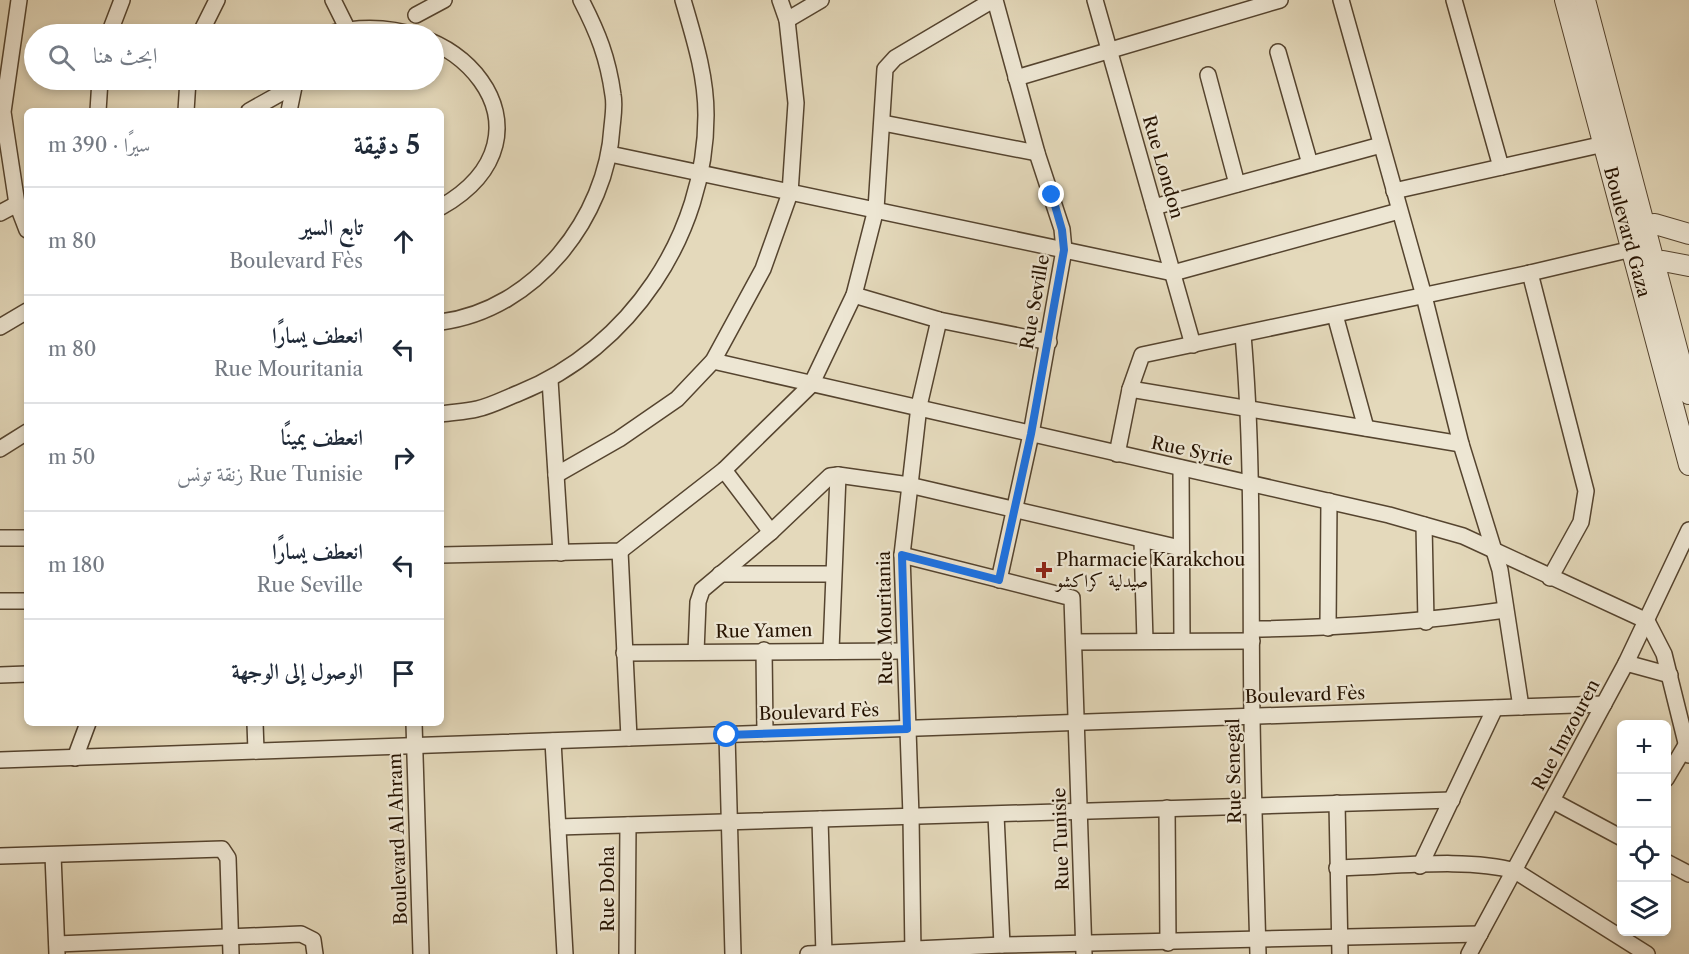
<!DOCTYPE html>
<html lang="ar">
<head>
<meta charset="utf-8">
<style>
	:root { --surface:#fff; --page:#f2f2f3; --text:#1f2937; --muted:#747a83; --line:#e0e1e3 }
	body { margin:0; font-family:"Libre Caslon Text",Amiri,serif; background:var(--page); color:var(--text); direction:rtl }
	.controls { position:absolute; right:18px; bottom:18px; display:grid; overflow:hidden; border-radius:9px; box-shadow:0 3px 9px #0003 }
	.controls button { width:54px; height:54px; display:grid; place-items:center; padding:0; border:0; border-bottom:2px solid var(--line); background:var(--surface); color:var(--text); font:30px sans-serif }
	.stop { position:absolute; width:18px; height:18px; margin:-14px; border:4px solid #1a73e8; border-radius:50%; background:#fff }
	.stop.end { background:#1a73e8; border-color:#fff; box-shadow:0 2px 6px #0008 }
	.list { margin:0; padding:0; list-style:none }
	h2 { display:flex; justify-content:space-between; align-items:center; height:78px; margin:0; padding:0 24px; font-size:26px }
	h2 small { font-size:20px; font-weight:400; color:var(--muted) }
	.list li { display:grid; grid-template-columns:39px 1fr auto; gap:18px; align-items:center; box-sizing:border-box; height:108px; padding:0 24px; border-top:2px solid var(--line) }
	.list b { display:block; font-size:22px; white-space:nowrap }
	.list p { margin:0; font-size:20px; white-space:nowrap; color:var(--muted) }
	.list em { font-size:20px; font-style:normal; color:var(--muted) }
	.icon { flex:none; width:33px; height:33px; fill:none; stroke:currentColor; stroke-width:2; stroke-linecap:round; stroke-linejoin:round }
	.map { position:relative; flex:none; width:1689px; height:954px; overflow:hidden; direction:ltr }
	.search { position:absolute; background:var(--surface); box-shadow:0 3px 9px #0003; left:24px; top:24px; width:420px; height:66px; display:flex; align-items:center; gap:15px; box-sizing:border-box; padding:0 21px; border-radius:33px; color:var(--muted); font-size:22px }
	.panel { position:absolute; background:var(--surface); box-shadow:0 3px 9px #0003; left:24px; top:108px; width:420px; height:618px; border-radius:9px; direction:rtl }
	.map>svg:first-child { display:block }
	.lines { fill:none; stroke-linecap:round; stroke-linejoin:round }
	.minor-casing { stroke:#55442f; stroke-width:18 }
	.tertiary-casing { stroke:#55442f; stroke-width:22 }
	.minor { stroke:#ede6d3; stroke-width:15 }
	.tertiary { stroke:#ede6d3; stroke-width:20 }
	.route { stroke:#1a73e8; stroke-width:8 }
	.poi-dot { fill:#8f2418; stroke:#ede6d3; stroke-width:2 }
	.labels { text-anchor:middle; stroke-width:4.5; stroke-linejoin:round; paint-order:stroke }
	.street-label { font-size:18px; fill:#251200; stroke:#ede6d3 }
	.poi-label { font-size:18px; fill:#251200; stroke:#ede6d3; text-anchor:start }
</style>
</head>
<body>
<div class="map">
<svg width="1689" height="954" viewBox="0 0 1689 954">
	<rect width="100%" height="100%" fill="#e4d9bb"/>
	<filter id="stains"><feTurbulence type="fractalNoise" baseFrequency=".00333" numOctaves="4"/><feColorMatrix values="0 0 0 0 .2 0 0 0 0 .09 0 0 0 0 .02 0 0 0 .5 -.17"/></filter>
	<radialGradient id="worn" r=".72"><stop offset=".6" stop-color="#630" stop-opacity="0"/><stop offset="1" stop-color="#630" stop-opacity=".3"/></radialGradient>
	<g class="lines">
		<g class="minor-casing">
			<g id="minor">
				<path d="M19,0L3,112L17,204L27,230"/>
				<path d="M333,0L345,24"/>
				<path d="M995,0L1037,153L1062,229L1064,250L1031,434L999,580"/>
				<path d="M1095,0L1193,345"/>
				<path d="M1341,0L1424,296L1461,444L1500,570L1521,707"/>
				<path d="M1454,0L1501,167"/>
				<path d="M416,15L444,0"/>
				<path d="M787,20L821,0"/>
				<path d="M109,34L122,0"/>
				<path d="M200,34L217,0"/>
				<path d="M328,34C459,0 567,135 441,207"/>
				<path d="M1278,52L1310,164"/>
				<path d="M1208,75L1237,184"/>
				<path d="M1016,78L1280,0"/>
				<path d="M98,111L100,80"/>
				<path d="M186,111L188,80"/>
				<path d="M249,111L292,87"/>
				<path d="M289,111L295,82"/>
				<path d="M883,123L1037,153"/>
				<path d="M610,154L1173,273L1399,211"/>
				<path d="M1394,191L1604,144"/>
				<path d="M1154,207L1381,145"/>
				<path d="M0,213L17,204"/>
				<path d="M1530,273L1586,491L1581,522L1550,578"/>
				<path d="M854,295L939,320L1049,342"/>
				<path d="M1335,315L1366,428"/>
				<path d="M441,322C535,310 607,217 612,127C613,117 615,105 613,95C608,58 598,33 581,0"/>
				<path d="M0,327L27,311"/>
				<path d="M1243,335C1254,462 1250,589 1252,717C1253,796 1256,875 1258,954"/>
				<path d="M713,361L1389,515L1463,536L1647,621L1664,654L1689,755"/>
				<path d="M550,380L561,553"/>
				<path d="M1130,389L1461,444"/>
				<path d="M441,414C453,412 465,412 477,409C491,406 506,398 519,393C630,348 706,235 706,115C706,75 694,38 683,0"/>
				<path d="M0,449L27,432"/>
				<path d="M1117,454L1130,389L1142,355L1530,273L1632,249"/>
				<path d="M1181,468L1182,640"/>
				<path d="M724,470L771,532"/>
				<path d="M556,475L619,439L677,399L713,361L763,269L790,193L796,103L787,20L780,0"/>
				<path d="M1424,525L1426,622"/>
				<path d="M0,538H27"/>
				<path d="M1142,541L1145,641"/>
				<path d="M620,551L629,738"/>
				<path d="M441,555L620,551L724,470L811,385L854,295L876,209L885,69L895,58L993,0"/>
				<path d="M902,555L1072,598L1084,954"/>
				<path d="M720,574H833"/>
				<path d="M0,601H27"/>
				<path d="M1328,628L1329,501"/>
				<path d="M1252,629C1337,628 1420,622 1505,610"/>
				<path d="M1074,642L1252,641"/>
				<path d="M764,650L765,733"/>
				<path d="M831,650L838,475"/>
				<path d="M696,652L698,602L702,590L771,532L830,476L838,475L909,485L1180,548"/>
				<path d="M624,653L904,651"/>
				<path d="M1626,663L1670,675"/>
				<path d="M0,675L27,674"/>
				<path d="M255,723L256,751"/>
				<path d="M414,723L421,954"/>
				<path d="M727,735L733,954"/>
				<path d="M553,741L565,954"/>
				<path d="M75,758L88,723"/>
				<path d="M0,760L1604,704"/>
				<path d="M1666,779L1686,745"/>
				<path d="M1553,801L1622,838"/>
				<path d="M1337,803L1340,954"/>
				<path d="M1167,808L1168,943"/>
				<path d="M996,815L1002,945"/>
				<path d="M820,819L824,954"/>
				<path d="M558,827L1452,800"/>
				<path d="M53,855L57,954"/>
				<path d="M0,856L222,849L228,858L231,954"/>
				<path d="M1666,862L1689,874"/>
				<path d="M1420,866L1495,708"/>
				<path d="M1337,868C1389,867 1468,857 1515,871L1647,954"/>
				<path d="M57,944L301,934L313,940L315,954"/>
				<path d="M627,954L628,825"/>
				<path d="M808,954L1002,945L1480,934"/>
				<path d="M913,954L911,816L902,555L919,406L939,320"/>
				<path d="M1469,954L1626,663L1689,530"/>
			</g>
		</g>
		<g class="tertiary-casing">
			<g id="tertiary">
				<path d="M1565,0L1689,465"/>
				<path d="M1585,0L1689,394"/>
				<path d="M1634,226L1655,224L1689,234"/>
				<path d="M1642,265L1663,261L1689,266"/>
			</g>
		</g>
		<use href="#minor" class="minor"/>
		<use href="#tertiary" class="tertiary"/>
	</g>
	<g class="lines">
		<path class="route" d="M727,735L907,729L902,555L999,580L1031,434L1064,250L1062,230L1052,195"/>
	</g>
	<path class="poi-dot" d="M1041 561h6v6h6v6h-6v6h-6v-6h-6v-6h6z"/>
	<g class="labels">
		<g class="street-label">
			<text transform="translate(1163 167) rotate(74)" y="6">Rue London</text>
			<text transform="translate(1627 232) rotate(75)" y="6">Boulevard Gaza</text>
			<text transform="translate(1035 302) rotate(-80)" y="6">Rue Seville</text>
			<text transform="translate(1192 451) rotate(12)" y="6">Rue Syrie</text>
			<text transform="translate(885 618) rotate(-91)" y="6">Rue Mouritania</text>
			<text transform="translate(764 631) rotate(-1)" y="6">Rue Yamen</text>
			<text transform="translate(1305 695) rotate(-2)" y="6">Boulevard Fès</text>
			<text transform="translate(819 712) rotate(-2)" y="6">Boulevard Fès</text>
			<text transform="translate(1566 735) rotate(-62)" y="6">Rue Imzouren</text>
			<text transform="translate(1234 771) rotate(-91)" y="6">Rue Senegal</text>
			<text transform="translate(398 839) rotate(-92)" y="6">Boulevard Al Ahram</text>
			<text transform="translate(1061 839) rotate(-92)" y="6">Rue Tunisie</text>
			<text transform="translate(608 889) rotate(-90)" y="6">Rue Doha</text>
		</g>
		<g class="poi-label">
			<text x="1056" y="566">Pharmacie Karakchou<tspan x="1056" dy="21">صيدلية كراكشو</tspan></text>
		</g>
	</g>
	<rect width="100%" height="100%" filter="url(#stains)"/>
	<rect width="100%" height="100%" fill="url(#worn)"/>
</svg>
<div class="controls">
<button>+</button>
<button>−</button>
<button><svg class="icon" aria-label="locate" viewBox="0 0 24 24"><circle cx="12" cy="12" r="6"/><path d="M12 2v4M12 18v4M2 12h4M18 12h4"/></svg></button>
<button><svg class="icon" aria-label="layers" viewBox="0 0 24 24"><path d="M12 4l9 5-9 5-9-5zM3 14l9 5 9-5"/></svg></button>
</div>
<div class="stop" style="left:727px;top:735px"></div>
<div class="stop end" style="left:1052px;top:195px"></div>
<div class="search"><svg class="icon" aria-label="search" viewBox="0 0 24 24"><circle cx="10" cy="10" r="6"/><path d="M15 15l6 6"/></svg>ابحث هنا</div>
<section class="panel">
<h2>5 دقيقة<small>سيرًا · 390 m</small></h2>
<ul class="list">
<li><svg class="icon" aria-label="ahead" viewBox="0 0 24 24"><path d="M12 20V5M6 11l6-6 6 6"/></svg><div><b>تابع السير</b><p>Boulevard Fès</p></div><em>80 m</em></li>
<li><svg class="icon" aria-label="left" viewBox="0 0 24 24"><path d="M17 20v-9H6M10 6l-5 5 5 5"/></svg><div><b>انعطف يسارًا</b><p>Rue Mouritania</p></div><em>80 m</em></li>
<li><svg class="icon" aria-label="right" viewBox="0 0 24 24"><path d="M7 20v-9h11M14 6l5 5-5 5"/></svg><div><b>انعطف يمينًا</b><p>Rue Tunisie زنقة تونس</p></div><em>50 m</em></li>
<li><svg class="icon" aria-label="left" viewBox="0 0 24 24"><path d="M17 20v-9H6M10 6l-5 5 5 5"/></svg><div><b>انعطف يسارًا</b><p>Rue Seville</p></div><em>180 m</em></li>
<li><svg class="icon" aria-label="arrive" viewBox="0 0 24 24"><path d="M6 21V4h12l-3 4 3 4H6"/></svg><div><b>الوصول إلى الوجهة</b></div></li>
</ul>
</section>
</div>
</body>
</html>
